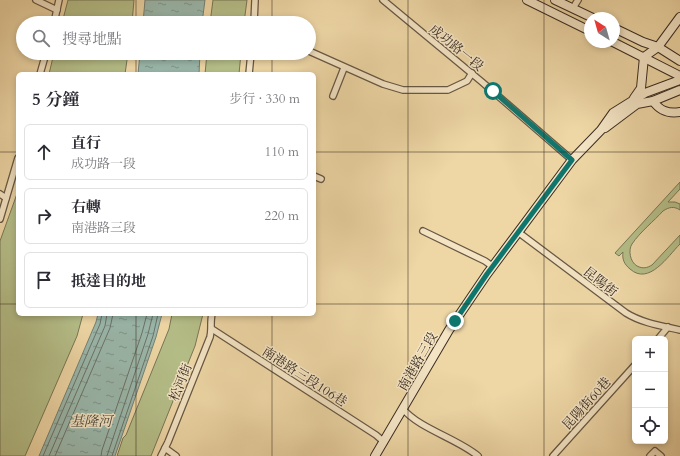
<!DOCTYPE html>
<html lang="zh-TW">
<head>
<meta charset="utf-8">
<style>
	:root { --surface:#fff; --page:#f2f2f3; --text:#2b2b33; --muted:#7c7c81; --line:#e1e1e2 }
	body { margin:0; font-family:Cardo,"Noto Serif TC",serif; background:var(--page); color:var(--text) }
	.controls { position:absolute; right:12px; bottom:12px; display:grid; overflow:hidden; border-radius:6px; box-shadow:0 2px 6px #0003 }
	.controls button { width:36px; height:36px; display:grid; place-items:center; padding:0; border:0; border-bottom:1px solid var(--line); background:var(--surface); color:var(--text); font:20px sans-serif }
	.compass { position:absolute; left:584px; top:12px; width:36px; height:36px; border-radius:50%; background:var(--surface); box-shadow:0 2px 6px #0003; rotate:323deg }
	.stop { position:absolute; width:12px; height:12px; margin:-9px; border:3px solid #0f766e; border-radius:50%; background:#fff }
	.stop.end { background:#0f766e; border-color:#fff; box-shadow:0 1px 4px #0008 }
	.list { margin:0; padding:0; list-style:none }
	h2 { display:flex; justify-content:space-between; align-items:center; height:52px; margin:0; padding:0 16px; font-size:17px }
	h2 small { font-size:13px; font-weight:400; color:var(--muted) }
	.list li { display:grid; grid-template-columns:26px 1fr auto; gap:12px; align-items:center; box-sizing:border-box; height:56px; margin:0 8px 8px; padding:0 8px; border:1px solid var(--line); border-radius:6px }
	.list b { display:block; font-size:15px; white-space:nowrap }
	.list p { margin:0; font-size:13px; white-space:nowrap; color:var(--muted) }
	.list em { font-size:13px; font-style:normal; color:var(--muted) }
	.icon { flex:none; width:22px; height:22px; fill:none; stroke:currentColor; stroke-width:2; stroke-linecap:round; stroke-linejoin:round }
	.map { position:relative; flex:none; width:680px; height:456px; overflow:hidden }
	.search { position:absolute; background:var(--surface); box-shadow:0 2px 6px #0003; left:16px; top:16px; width:300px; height:44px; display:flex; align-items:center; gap:10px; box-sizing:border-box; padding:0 14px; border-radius:22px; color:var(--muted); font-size:15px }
	.panel { position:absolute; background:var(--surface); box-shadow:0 2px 6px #0003; left:16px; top:72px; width:300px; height:244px; border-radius:6px }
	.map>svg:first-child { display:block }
	.green { fill:#b5be88; stroke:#777656 }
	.water { fill:url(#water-ripples); stroke:#738075 }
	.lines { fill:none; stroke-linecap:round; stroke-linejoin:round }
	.shore { stroke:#6a7268; stroke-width:1 }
	.street-casing { stroke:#665744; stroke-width:8 }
	.secondary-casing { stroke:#392d23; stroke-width:10 }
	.street { stroke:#f4e4c4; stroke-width:5.5 }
	.secondary { stroke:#f4e4c4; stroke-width:8 }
	.route { stroke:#0f766e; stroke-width:5 }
	.grid { fill:none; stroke:#392d23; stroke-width:1; stroke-opacity:0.55 }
	.labels { text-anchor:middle; stroke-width:3; stroke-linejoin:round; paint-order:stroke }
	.street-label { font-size:13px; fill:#392d23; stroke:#f4e4c4 }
	.water-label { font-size:14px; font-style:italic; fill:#4c493e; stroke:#f4e4c4 }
</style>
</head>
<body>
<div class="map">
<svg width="680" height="456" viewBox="0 0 680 456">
	<defs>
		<pattern id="water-ripples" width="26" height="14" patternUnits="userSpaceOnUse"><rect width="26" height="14" fill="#9ab8ac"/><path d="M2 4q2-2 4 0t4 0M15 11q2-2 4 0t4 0" fill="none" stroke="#7f968c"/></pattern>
	</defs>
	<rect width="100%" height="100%" fill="#eed6a5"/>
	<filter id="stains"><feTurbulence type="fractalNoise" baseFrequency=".005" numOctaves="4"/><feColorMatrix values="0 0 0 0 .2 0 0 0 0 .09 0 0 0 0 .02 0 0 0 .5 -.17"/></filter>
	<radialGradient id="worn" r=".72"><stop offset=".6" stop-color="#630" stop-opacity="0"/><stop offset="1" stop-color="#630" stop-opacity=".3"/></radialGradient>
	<g class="green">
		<path d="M68,0H134L132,23H62Z"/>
		<path d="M213,0H247L244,23H210Z"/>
		<path d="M54,53H128L125,74H49Z"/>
		<path d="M207,53H241L239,74H205Z"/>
		<path d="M680,182V189L668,202H675L680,204V210C674,206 669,207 663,211C654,221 640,232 632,244C628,250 630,262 637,266C643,269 647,268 652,265L680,235V244C668,256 649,286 630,269C624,264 622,259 623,252L619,256L615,253Z"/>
		<path d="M18,191V314H83L77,336L25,456H0V241Z"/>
		<path d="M172,314H203L195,346L151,456H117L123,438L126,435L169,329Z"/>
	</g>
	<g class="water">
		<path d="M145,0H205L202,23H143Z"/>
		<path d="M140,53H200L199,74H138Z"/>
		<path d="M98,314H162L156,337L115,456H39L96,322Z"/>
	</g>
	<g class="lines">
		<g class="shore">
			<path d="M43,456L100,324L102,314"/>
			<path d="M49,456L105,326L107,314"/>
			<path d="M55,456L110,328L113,314"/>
			<path d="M101,456L102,450L142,333L147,314"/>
			<path d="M107,456L148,334L153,314"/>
			<path d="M112,456L153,336L158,314"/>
		</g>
		<g class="street-casing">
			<g id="street">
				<path d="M36,0L57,10"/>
				<path d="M383,0L482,82L572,160"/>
				<path d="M573,8L578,0"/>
				<path d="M54,23L59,0"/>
				<path d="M254,23L255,0"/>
				<path d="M309,51L383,84L403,90H448L467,81L472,73"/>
				<path d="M40,74L46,53"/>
				<path d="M249,74L251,53"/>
				<path d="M333,96L344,68"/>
				<path d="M314,176L321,179"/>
				<path d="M0,194L6,198"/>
				<path d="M0,219L18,158"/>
				<path d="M423,231L485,261L492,266"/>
				<path d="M518,232L626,313C642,323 662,326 680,330"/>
				<path d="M212,329L376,435L384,442"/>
				<path d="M658,339L668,327"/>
				<path d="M403,409C420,429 456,438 478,456"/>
				<path d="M165,448L176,456"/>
				<path d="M161,456L168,442L210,337C212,329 210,322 212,314"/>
				<path d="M553,456L635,365"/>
				<path d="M650,456L655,451L661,456"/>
			</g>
		</g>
		<g class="secondary-casing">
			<g id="secondary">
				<path d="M527,0L590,31"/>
				<path d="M555,0L593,18"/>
				<path d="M614,28L643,42L658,47L680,61"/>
				<path d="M613,42L680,76"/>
				<path d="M644,57L658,47L680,17"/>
				<path d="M634,98L641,88L644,57"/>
				<path d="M653,101C660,111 668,114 680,112"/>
				<path d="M605,128L637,104L653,101L680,90"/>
				<path d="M375,456L449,330L487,274L572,160L601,130L613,113L645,93L680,80"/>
			</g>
		</g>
		<use href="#street" class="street"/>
		<use href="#secondary" class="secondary"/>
	</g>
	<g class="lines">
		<path class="route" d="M455,321L487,274L572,160L493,91"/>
	</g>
	<path class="grid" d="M136,0V23M272,0V23M408,0V456M544,0V456M136,53V74M272,53V74M0,152H18M314,152H680M0,304H18M314,304H680M136,314V456M272,314V456"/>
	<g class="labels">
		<g class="street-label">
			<text transform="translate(457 47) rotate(39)" y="5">成功路一段</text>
			<text transform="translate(601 281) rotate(38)" y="5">昆陽街</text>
			<text transform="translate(417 361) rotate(-60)" y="5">南港路三段</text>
			<text transform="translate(305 376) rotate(33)" y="5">南港路三段106巷</text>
			<text transform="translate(180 382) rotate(-68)" y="5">松河街</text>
			<text transform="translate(586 403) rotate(-48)" y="5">昆陽街60巷</text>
		</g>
		<g class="water-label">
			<text x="91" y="426">基隆河</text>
		</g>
	</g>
	<rect width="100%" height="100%" filter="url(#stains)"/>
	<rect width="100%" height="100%" fill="url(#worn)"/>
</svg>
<div class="controls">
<button>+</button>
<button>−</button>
<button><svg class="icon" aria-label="locate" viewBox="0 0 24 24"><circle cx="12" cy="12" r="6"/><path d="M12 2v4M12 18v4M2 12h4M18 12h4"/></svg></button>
</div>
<svg class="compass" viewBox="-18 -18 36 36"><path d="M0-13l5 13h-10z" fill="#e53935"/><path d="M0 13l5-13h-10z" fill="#7c7c81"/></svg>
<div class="stop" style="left:493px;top:91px"></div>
<div class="stop end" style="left:455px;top:321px"></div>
<div class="search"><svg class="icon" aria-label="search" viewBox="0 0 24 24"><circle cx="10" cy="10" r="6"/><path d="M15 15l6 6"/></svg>搜尋地點</div>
<section class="panel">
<h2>5 分鐘<small>步行 · 330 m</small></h2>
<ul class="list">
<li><svg class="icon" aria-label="ahead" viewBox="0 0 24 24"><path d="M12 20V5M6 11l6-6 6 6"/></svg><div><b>直行</b><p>成功路一段</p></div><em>110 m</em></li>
<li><svg class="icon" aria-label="right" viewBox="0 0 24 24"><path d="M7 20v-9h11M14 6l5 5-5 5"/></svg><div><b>右轉</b><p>南港路三段</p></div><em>220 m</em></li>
<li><svg class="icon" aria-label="arrive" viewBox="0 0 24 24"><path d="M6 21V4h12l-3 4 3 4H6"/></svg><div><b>抵達目的地</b></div></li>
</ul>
</section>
</div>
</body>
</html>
